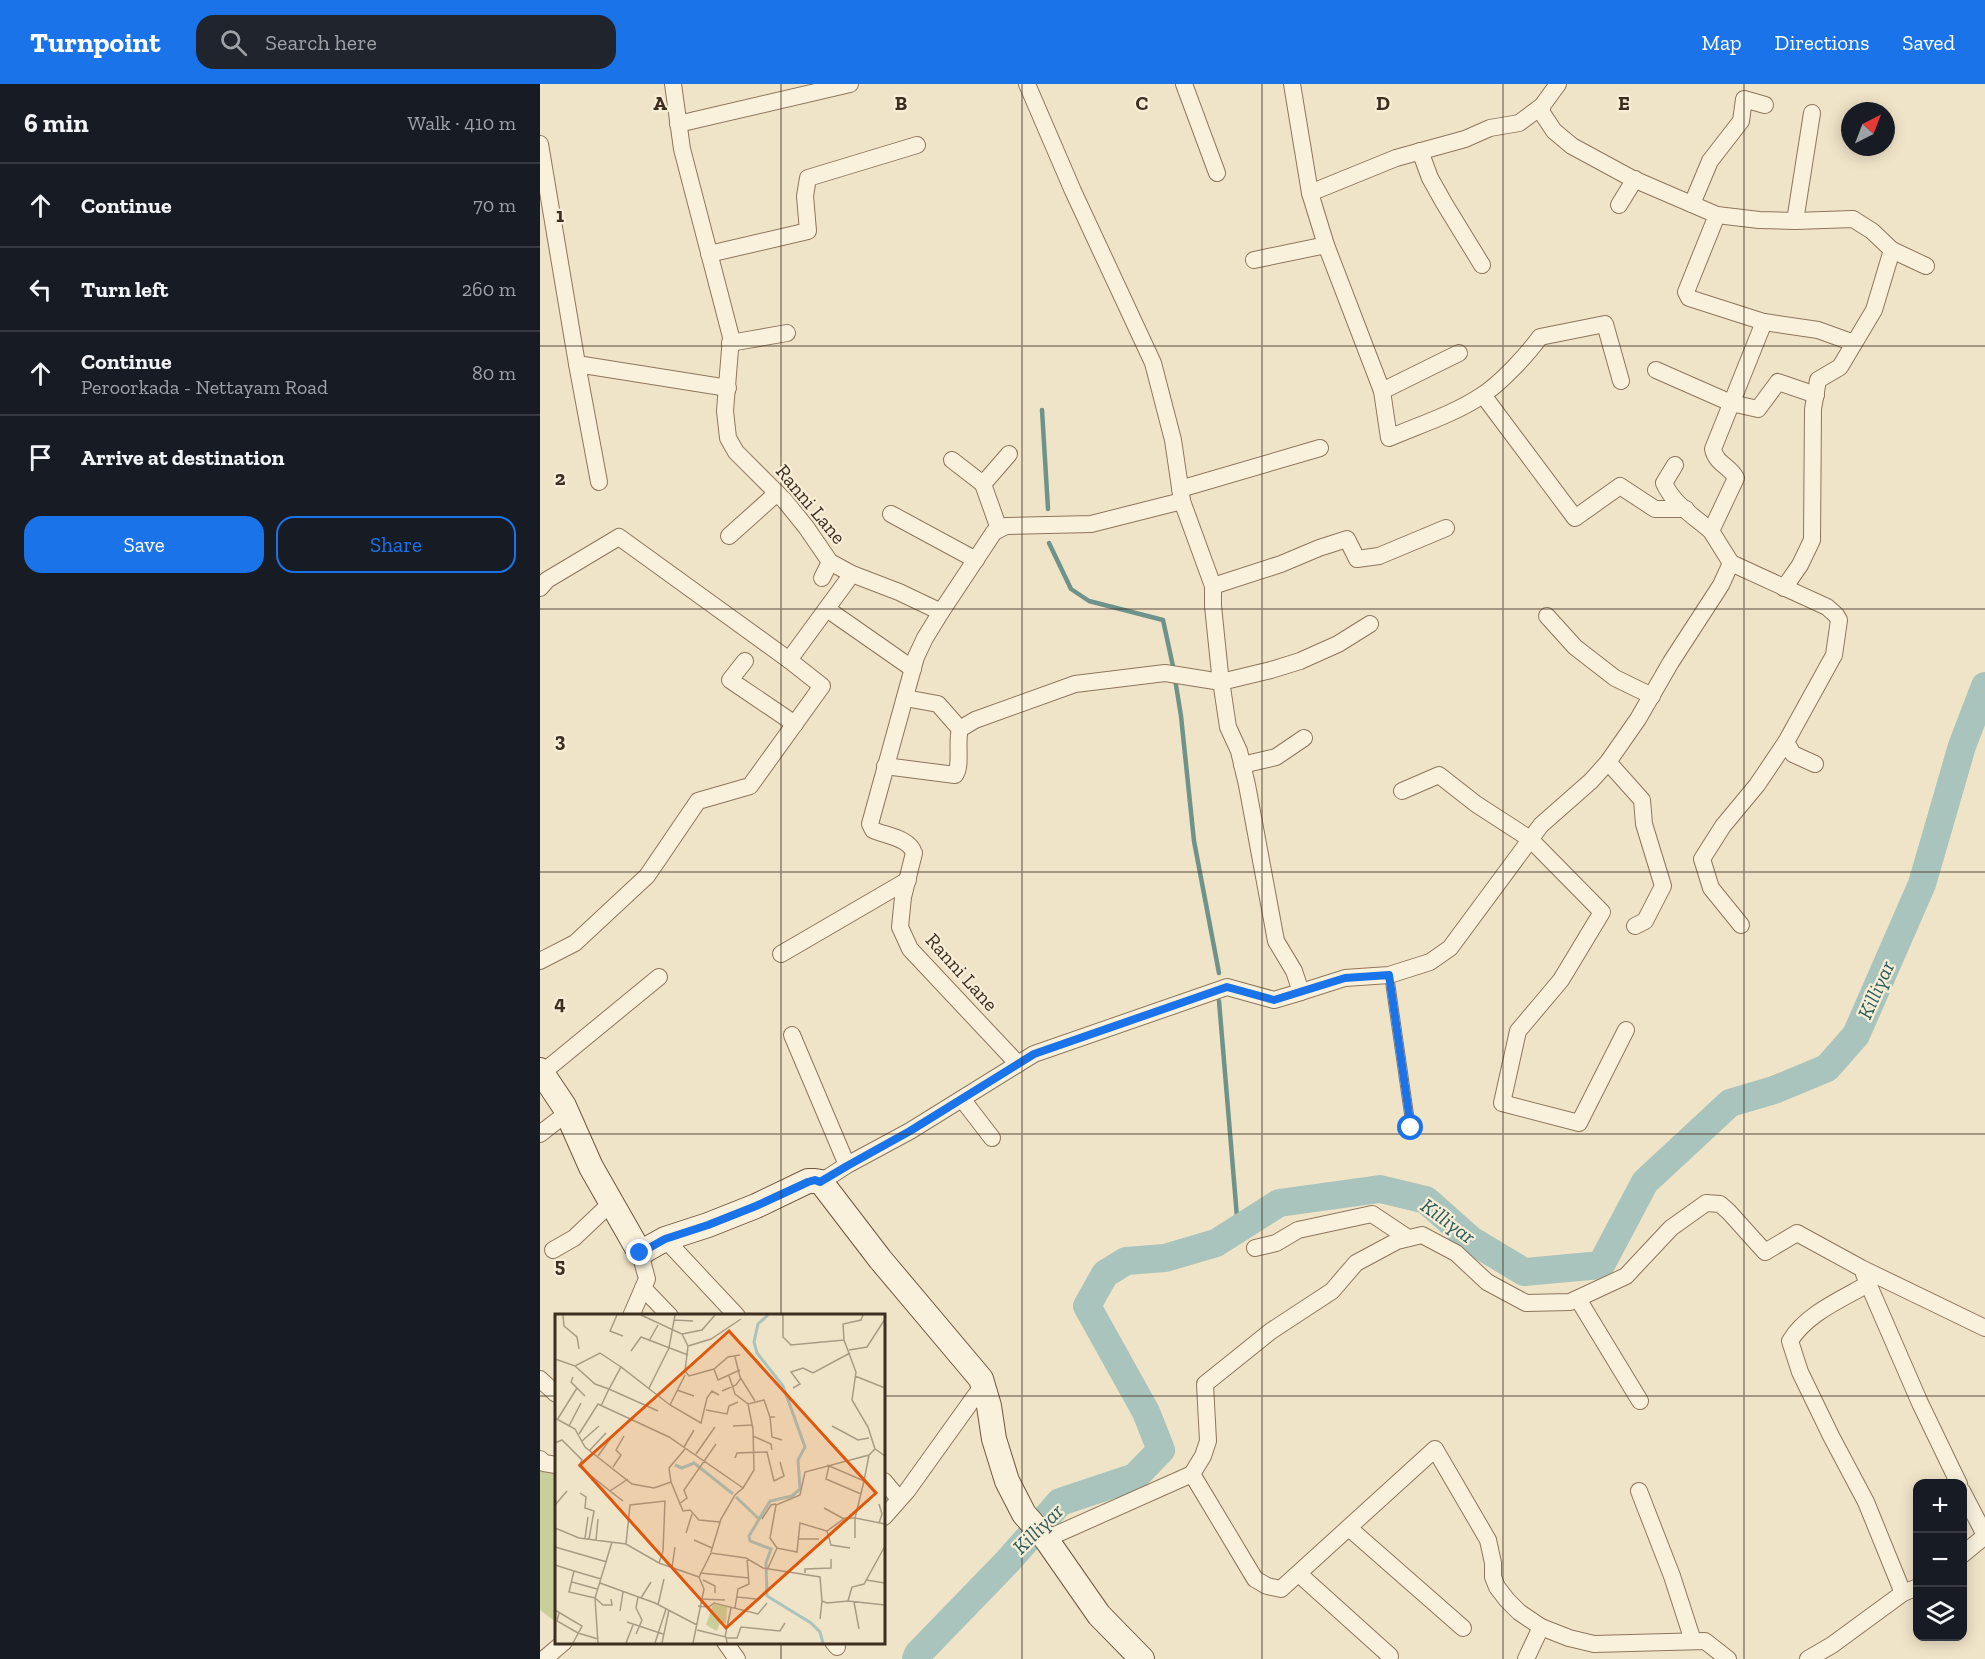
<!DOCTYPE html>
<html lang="en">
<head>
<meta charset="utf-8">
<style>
	:root { --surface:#171b24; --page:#20242c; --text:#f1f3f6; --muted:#9ea1a6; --line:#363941; --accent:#1a73e8 }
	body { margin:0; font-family:"Zilla Slab",serif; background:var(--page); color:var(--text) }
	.controls { position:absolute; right:18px; bottom:18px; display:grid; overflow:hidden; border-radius:12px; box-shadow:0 3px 15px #0003 }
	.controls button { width:54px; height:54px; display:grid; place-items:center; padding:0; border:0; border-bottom:2px solid var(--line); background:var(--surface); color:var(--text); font:30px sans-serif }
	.compass { position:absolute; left:1301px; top:18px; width:54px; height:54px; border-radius:50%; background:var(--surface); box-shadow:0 3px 15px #0003; rotate:42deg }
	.stop { position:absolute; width:18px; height:18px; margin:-14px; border:4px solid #1a73e8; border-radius:50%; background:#fff }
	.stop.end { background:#1a73e8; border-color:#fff; box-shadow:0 2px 6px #0008 }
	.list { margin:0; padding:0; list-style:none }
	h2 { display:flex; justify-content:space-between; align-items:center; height:78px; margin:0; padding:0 24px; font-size:26px }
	h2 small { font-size:20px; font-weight:400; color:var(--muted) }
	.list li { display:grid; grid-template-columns:39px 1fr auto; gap:18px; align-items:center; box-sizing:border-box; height:84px; padding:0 24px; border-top:2px solid var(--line) }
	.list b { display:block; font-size:22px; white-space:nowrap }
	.list p { margin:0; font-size:20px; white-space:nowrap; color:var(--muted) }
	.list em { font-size:20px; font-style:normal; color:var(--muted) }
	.actions { display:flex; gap:12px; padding:18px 24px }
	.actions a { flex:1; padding:14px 0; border:2px solid var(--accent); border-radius:18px; text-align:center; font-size:21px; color:var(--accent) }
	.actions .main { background:var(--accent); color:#fff }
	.icon { flex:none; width:33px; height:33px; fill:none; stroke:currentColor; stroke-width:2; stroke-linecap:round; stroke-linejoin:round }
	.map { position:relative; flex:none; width:1445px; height:1575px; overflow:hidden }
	header { display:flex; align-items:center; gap:36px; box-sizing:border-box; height:84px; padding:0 30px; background:var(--accent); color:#fff }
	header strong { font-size:28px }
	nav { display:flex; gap:33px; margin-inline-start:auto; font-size:21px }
	.search { width:420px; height:54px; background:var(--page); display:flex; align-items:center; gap:15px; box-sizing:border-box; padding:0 21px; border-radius:18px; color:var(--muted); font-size:22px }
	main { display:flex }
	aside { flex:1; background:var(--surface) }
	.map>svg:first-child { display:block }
	.green { fill:#c9cf9b }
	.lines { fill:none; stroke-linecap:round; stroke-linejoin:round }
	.stream { stroke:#6f938a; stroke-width:4.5 }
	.river { stroke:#a9c4bc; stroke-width:28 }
	.lane-casing { stroke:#8d765c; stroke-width:10 }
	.street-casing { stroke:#8d765c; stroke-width:18 }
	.secondary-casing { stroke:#6f573f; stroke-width:26 }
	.lane { stroke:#faf1dc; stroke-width:8 }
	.street { stroke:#faf1dc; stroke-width:16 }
	.secondary { stroke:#faf1dc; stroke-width:24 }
	.route { stroke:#1a73e8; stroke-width:8 }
	.grid { fill:none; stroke:#3d2e20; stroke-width:1.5; stroke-opacity:0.55 }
	.labels { text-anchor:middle; stroke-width:4.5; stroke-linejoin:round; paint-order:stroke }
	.street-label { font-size:20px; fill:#3d2e20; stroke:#f7eed8 }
	.water-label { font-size:21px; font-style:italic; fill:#2f5d5a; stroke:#f7eed8 }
	.inset-river { fill:none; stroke:#a9c4bc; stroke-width:3 }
	.inset-road { fill:none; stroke:#a89b85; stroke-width:1.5 }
	.view { fill:#df570d; fill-opacity:0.15; stroke:#df570d; stroke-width:3 }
	.inset-edge { fill:none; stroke:#3d2e20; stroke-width:3 }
	.grid-label { font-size:20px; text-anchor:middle; font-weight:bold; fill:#3d2e20; stroke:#f7eed8; stroke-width:4.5; stroke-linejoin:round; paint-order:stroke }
</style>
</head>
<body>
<header>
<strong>Turnpoint</strong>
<div class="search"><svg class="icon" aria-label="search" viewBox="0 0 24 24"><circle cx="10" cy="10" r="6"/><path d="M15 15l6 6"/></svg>Search here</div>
<nav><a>Map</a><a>Directions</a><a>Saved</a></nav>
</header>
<main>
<aside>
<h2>6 min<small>Walk · 410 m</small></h2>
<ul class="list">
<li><svg class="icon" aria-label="ahead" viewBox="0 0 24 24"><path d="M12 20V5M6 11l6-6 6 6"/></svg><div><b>Continue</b></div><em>70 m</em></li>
<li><svg class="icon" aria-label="left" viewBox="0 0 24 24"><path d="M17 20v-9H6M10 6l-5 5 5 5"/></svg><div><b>Turn left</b></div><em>260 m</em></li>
<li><svg class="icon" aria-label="ahead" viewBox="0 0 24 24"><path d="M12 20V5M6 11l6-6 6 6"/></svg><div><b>Continue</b><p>Peroorkada - Nettayam Road</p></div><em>80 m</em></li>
<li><svg class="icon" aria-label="arrive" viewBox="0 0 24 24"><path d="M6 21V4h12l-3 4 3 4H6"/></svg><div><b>Arrive at destination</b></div></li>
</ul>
<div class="actions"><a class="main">Save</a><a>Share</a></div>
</aside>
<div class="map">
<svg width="1445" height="1575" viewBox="0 0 1445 1575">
	<rect width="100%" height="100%" fill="#f0e4c8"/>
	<path class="green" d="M16,1378V1538L0,1526V1387Z"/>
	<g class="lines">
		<g class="stream">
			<path d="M502,326L508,425"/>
			<path d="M509,459L531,505L549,517L623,536L634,587"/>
			<path d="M635,595L641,632L654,757L679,889"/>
			<path d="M679,917L698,1145"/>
		</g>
		<path class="river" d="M376,1575L378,1570L468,1477L520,1418L595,1393L621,1366L606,1328L547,1222L565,1190L586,1177L625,1174L676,1159L739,1119L840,1105L886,1116L931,1156L984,1188L1061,1181L1105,1098L1190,1019L1234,1006L1287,984L1316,951L1382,800L1422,662L1445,602"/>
		<g class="lane-casing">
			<path id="lane" d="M849,891L871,1044"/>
		</g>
		<g class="street-casing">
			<g id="street">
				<path d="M133,0L142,65L191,253L185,327L188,354L196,368L245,417L266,443L290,478L312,490L359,508L401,528L385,554L376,573L330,740L333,746C347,752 369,754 374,769L363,813L360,843L370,865L478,980"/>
				<path d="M644,0L677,89"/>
				<path d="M752,0L770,109L786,161L842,307L849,354C879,341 914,330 941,312C960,300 987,271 1000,253L1065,240L1081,297"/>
				<path d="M1018,0L1002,22V29L1014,47L1032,62L1091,94L1177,131L1219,136L1255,137L1313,135L1332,147L1352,166L1386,182"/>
				<path d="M138,40L310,0"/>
				<path d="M0,60L37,280"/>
				<path d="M880,67L890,94L904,119L942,181"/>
				<path d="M770,109L856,74L925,55L950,44L979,39L1002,22"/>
				<path d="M1152,120L1170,77L1201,37L1204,15L1225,21"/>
				<path d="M1079,121L1095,95"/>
				<path d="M1177,131L1146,208L1149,214L1224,238L1278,246L1314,259"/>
				<path d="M1255,137L1272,29"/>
				<path d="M169,170L268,147L265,112L268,94L377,61"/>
				<path d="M714,176L786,161"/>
				<path d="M190,259L247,249"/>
				<path d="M1116,286L1191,319L1218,325L1238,298L1276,311"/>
				<path d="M842,307L919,269"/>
				<path d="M943,311L1035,434L1080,402L1115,425H1146"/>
				<path d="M412,376L443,400"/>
				<path d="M1135,381L1124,399C1133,420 1155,433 1171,447"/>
				<path d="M59,398L37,280L188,304"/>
				<path d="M640,405L780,364"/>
				<path d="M351,430L436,476"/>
				<path d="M459,445L443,400L469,370"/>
				<path d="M189,452L237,409"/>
				<path d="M1191,479L1287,523L1296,531L1299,536L1294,571L1246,658L1253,670L1275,680"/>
				<path d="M282,494L290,478"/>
				<path d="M673,502L741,480L779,464L807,455L817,475L839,472L906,444"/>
				<path d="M0,504L7,496L79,453L249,576L282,602L210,702L158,717L107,792L35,859L0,877"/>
				<path d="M1244,504L1260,481L1272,456L1273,325L1278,296L1300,283L1334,226L1352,166"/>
				<path d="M287,525L373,585"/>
				<path d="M401,528L454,448L466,442L551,440L642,417"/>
				<path d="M1007,532L1035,563L1075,594L1112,612"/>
				<path d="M249,576L312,490"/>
				<path d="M205,577L190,596L255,640"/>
				<path d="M365,614L398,620L420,645"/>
				<path d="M1068,678L1102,716L1104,740L1123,802L1105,837L1095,842"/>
				<path d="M702,681L736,673L764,654"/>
				<path d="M345,682L415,691C422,682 416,658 420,645L435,636L535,600L625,589L681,598L731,586L760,577L798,560L830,540"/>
				<path d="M862,707L899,691L936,720L990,755L1062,828L1021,896L978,947L962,1019L1039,1039L1086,946"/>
				<path d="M1201,841L1171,804L1162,775L1183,742L1217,701L1246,658"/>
				<path d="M241,870L368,796"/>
				<path d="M761,908L805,894L849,891L890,878L910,864L1001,741L1051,697L1068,678L1098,635L1131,578L1181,501L1191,479L1171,447L1196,394C1190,382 1176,380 1173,365L1224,238"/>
				<path d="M252,951L307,1081"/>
				<path d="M2,989L119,893"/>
				<path d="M422,1015L452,1054"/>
				<path d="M0,1050L27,1029"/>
				<path d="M281,1098L307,1081L370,1047L494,970L687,903L734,916L761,908L754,887L736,857L707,701L699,667L688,643L680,590L673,522V502L642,417L633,356L613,279L533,107L487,0"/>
				<path d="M125,1155L197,1232"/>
				<path d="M715,1164L736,1159L758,1146L832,1130L868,1154"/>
				<path d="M13,1166L34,1154L71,1119"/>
				<path d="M1324,1190L1380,1319L1419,1400"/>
				<path d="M1328,1200C1302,1215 1266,1230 1250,1257L1260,1288L1291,1352L1326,1418L1363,1509"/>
				<path d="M103,1204L130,1232"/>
				<path d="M1038,1215L1100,1317"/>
				<path d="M91,1232L107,1195L100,1169"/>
				<path d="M0,1295L16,1310"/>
				<path d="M0,1375L4,1379L16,1381"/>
				<path d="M652,1390L663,1372L668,1357L665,1300L731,1247L792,1207L816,1179L857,1157L882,1151L916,1169L947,1198L986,1219L1030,1218L1086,1192L1131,1144L1166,1119L1180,1120L1189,1128L1225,1168L1257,1149L1321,1184L1445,1244"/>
				<path d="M344,1397L359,1415"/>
				<path d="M1099,1407L1132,1492L1153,1557"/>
				<path d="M1422,1407L1445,1451"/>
				<path d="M344,1433L367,1407L443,1301"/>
				<path d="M809,1444L923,1544"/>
				<path d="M506,1455L652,1390L715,1495L727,1502L741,1505L895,1365L948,1456L953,1479V1493L957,1503L967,1516L979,1528L1001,1543L986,1575"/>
				<path d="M1422,1471L1445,1452"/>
				<path d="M759,1490L850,1572"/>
				<path d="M1001,1543L1029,1554L1054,1560L1165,1557L1188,1575"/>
				<path d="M185,1558L197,1575"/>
				<path d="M293,1558L297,1563"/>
				<path d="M4,1575L24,1558"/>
				<path d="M1268,1575L1292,1561L1363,1509L1378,1503"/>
			</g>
		</g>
		<g class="secondary-casing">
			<path id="secondary" d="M0,986L24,1022L51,1083L100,1169L125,1155L168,1141L216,1122L268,1097H275L281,1098L340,1175L441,1295L449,1322L454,1355L467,1397L484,1430L506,1455L559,1531L602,1575"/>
		</g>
		<use href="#lane" class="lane"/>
		<use href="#street" class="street"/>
		<use href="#secondary" class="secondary"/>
	</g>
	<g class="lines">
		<path class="route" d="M100,1169L125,1155L168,1141L216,1122L268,1098L275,1096L280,1098L307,1082L370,1047L494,970L687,903L734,916L805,894L849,891L871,1044"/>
	</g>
	<path class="grid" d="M241,0V1232M482,0V1575M722,0V1575M963,0V1575M1204,0V1575M0,262H1445M0,525H1445M0,788H1445M0,1050H1445M0,1312H16M344,1312H1445M241,1558V1575"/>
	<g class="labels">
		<g class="street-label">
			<text transform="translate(271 420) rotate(50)" y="7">Ranni Lane</text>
			<text transform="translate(422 888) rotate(48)" y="7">Ranni Lane</text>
		</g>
		<g class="water-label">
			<text transform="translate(1336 906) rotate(-66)" y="7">Killiyar</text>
			<text transform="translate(908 1137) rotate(36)" y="7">Killiyar</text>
			<text transform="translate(498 1445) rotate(-45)" y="7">Killiyar</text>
		</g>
	</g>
	<g transform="translate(15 1230)">
		<rect width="330" height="330" fill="#f0e4c8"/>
		<path d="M158,290L172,293L171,309H165L162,317L151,311Z" fill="#c9cf9b"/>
		<path class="inset-river" d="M213,1L203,10L199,28L202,39L228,72L250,133L243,146L245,175L237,182L215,187L194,222L195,227L216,235L211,249L212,282L256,309L265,318L268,329M120,151L127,154L139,149L178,180M181,183L204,205"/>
		<path class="inset-road" d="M8,1L9,12L22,23L24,35M62,1L55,17L68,22M86,1L127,20L133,32L156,25L186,5M228,1V23L236,31L289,26M308,1L306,6L288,10L289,26L301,58L297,86L313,113L320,135M119,6L138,7M127,20L147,16L160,1M94,27L103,11M133,32L130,57L134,62L159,55L173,43L185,41M294,36L312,33L330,5M76,37L86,23L133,41M180,43L185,63L200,87M0,45L20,52L45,39L66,53M20,52L40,70L54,75L66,53L115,91L146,109L152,84L157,77L164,81M159,55L163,66L185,56M174,62L180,80L193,90L198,115L199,156L188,174M300,62L330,74M18,63L16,68L30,82M94,74L114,34L120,1M238,74L245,70L236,58L248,54L258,59L295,39M122,76L139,82M167,77L181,71L186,64M193,90L209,86L215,103H220M115,91L130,61M46,92L54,75L103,97M151,96L172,100L174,92L183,88M215,103L217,123L227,126M0,104L20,115L30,133L77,170L99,174L116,168L128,197L135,196L144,206L165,208M2,106L22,74M14,112L26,89M178,112L197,111M277,112L303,126L314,124M24,120L43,90L114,123L188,174L180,181L166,205L156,238M198,122L216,130L217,136M27,127L44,112M0,129L7,126L27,146L24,152L55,177M129,133L139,116M35,136L51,119M141,140L160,113M43,142L58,121M180,144L182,139L212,138L219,167L229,162L225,148M272,151L309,167L314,141M274,152L271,165L306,180M58,153L66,141L61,136L69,122M309,167L300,204L330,210M116,168L114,154L130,135M25,179L31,183L30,194L39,197L34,225M68,187L55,177L73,165M124,190L132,184L129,176L161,130M324,190L327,200L324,209M0,191L12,177M269,194L289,205M207,205L216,191L221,190M0,214L24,224L71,230L104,249L144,263L156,239L191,244L208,254L265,263L267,287L272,289L293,287L297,273L309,270L330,232M272,217L290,204H300V224M131,219L137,200M30,224L33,203M243,225H264M41,226L43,205M139,226L157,234M71,230L75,191L110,187L108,237L104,249M0,233L52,248M222,234L215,224L221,191L245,181L250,158L314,141L320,135L330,142M0,251L19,257L14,278L40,284L48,291H57L56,285M117,253L120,233M213,254L222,234L242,238L245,209L272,217L276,231L295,234M19,257L46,265M145,259L194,264M250,259V255L276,254V245M148,266L160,272V279M311,266L330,269M17,268L42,275M45,269L100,289L142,311M182,283L201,285M86,284L96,268M145,285L170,286M293,287L330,291M299,288L304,315M103,291L109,265M143,292L154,293L159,289L203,300L212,289M180,294L183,275L194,270L192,244M0,296L27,312L18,329M65,297L68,278M4,299L2,307L23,319L43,325M265,305L267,287M72,308L108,320M142,316L171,323L172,329M81,320L87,306L81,294L83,283M170,323L176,294M172,324H182L186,313L225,317L230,309M43,329L40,284L57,228M71,329L78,311M100,329L111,295M107,329L114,296M138,329L149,275L144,263"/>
		<path class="view" d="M174,17L321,179L171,314L25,151Z"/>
		<rect width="330" height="330" class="inset-edge"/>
	</g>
	<g class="grid-label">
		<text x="120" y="26">A</text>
		<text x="361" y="26">B</text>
		<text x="602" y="26">C</text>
		<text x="843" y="26">D</text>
		<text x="1084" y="26">E</text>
		<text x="20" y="138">1</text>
		<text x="20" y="401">2</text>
		<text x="20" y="663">3</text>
		<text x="20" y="926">4</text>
		<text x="20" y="1188">5</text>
	</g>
</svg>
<div class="controls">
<button>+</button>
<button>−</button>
<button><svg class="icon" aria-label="layers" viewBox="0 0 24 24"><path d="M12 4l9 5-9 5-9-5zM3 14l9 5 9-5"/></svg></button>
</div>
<svg class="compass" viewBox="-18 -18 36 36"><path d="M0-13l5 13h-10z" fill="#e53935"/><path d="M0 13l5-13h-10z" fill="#9ea1a6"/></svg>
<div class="stop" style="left:871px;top:1044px"></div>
<div class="stop end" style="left:100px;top:1169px"></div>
</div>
</main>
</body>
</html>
